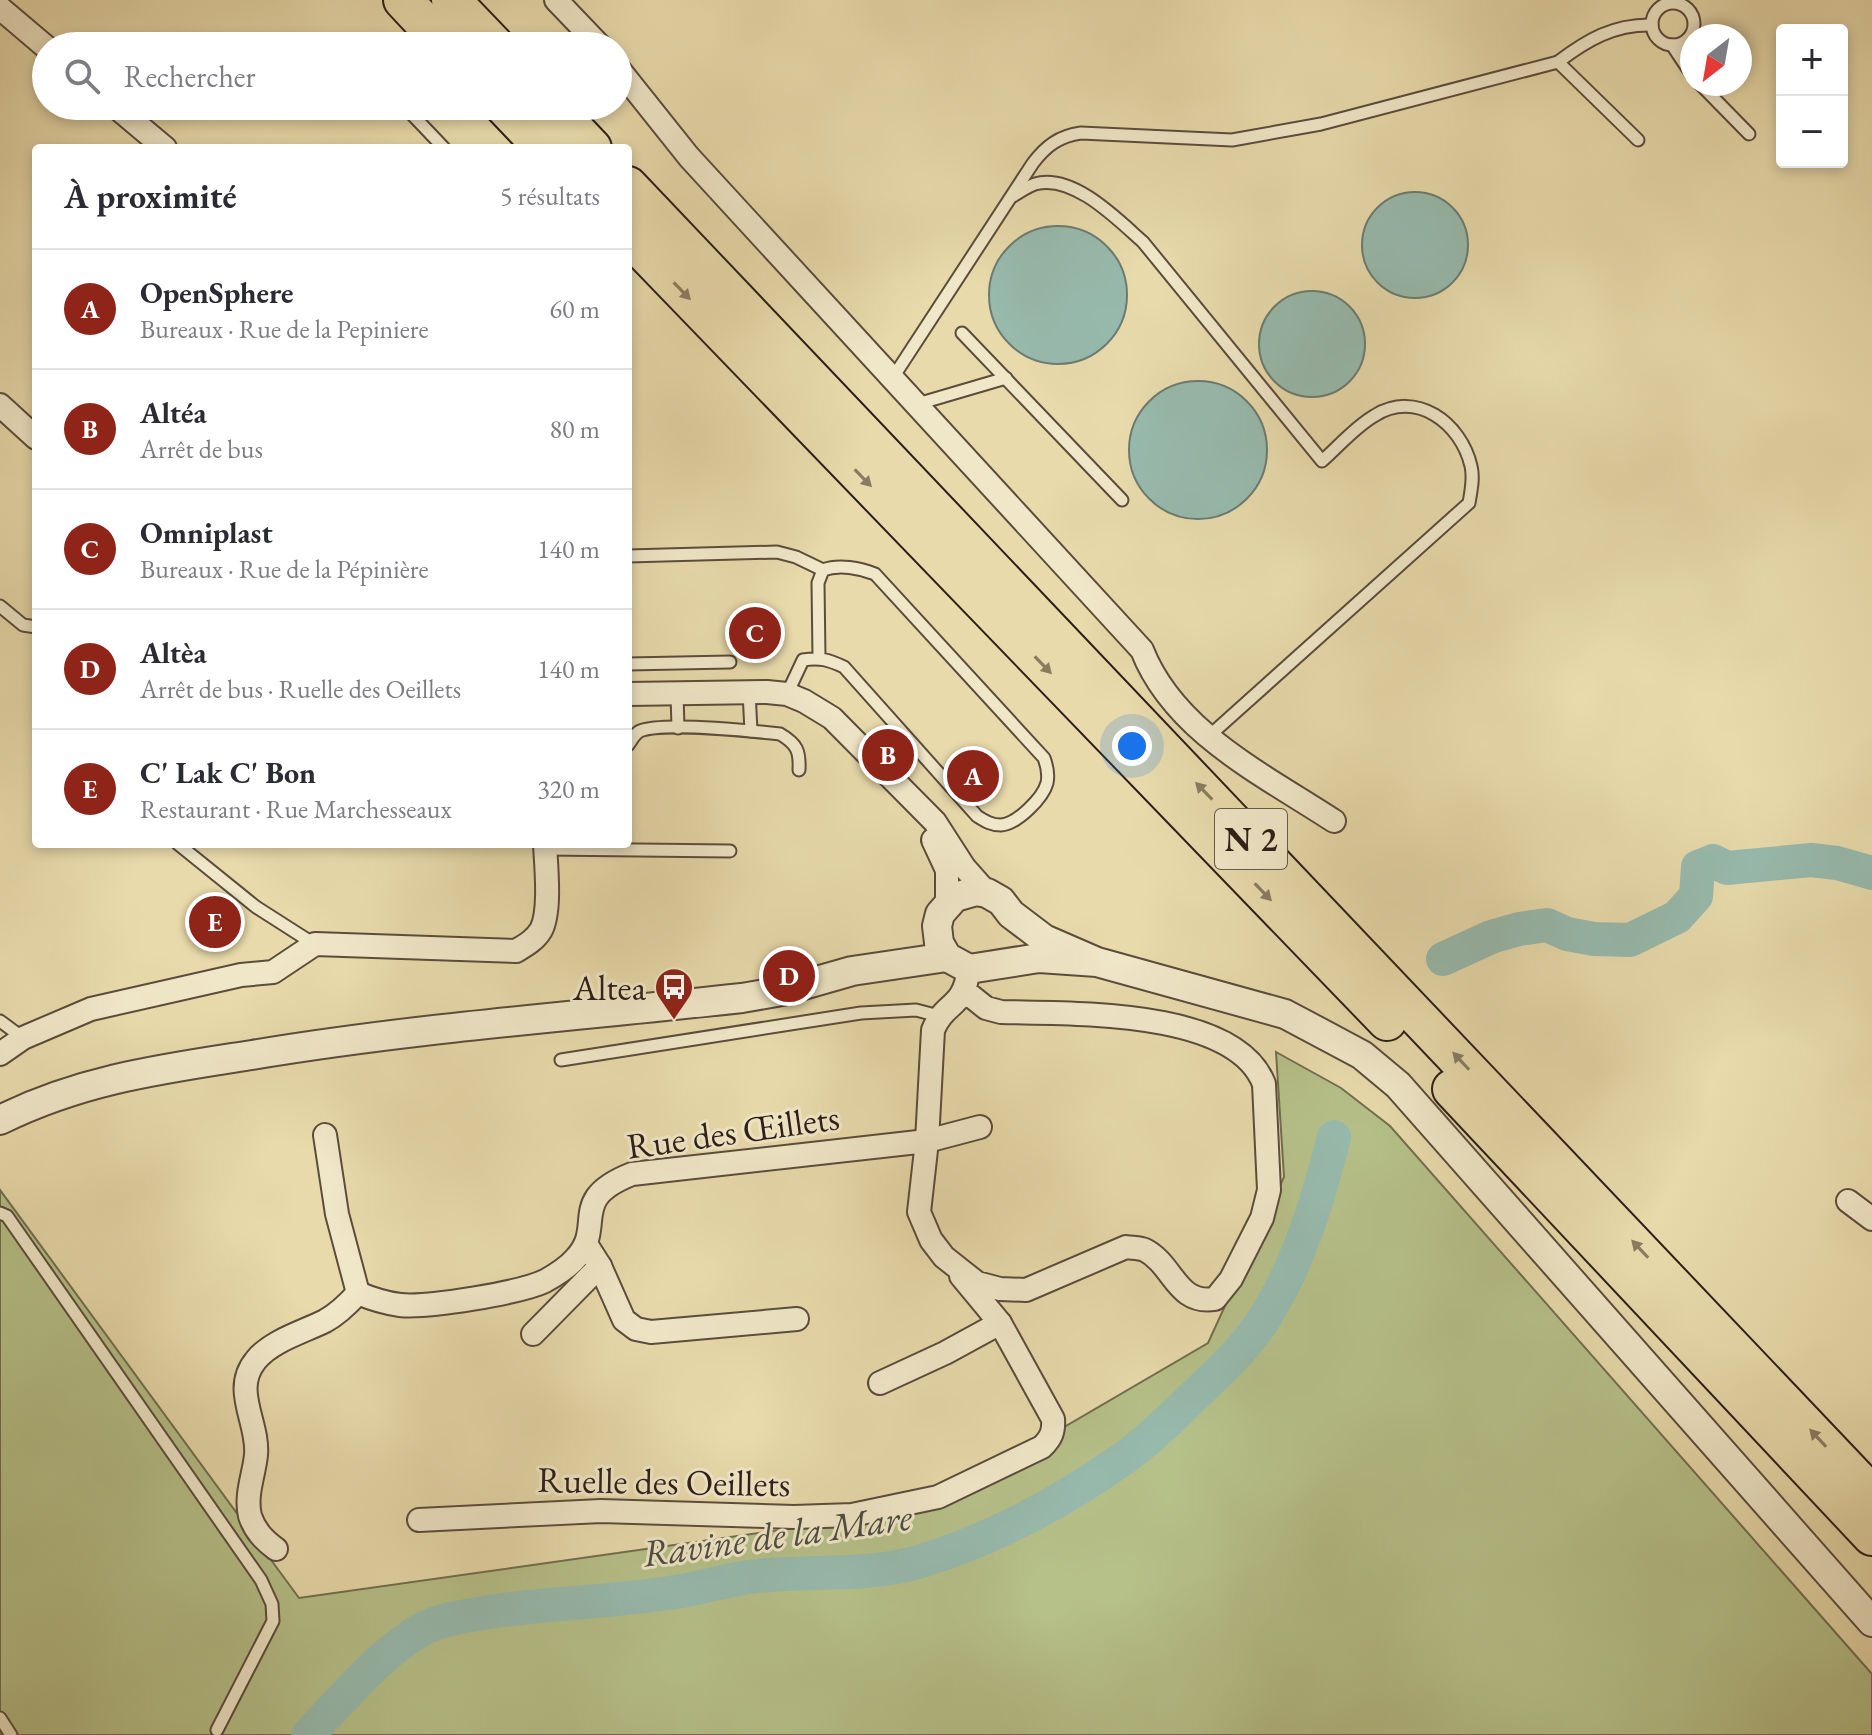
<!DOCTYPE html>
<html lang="fr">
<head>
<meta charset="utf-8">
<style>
	:root { --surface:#fff; --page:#f2f2f3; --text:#2b2b33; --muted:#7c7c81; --line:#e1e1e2; --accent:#8f2418 }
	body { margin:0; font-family:"EB Garamond",serif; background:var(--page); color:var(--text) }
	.controls { position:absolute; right:24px; top:24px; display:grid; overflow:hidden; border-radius:8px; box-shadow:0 4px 12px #0003 }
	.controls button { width:72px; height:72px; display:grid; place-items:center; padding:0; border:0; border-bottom:2px solid var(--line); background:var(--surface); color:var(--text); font:40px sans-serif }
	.compass { position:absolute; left:1680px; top:24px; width:72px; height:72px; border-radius:50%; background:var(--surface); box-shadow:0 4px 12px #0003; rotate:211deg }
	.you { position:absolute; left:1132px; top:746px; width:28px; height:28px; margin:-20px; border:6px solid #fff; border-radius:50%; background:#1a73e8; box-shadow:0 0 0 12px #1a73e833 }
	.badge { display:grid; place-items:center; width:52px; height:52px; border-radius:50%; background:var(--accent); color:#fff; font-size:26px; font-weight:700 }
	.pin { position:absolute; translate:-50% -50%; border:4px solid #fff; box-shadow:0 2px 8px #0006 }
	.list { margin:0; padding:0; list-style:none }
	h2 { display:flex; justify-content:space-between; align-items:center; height:104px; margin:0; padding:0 32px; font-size:34px }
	h2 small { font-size:26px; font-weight:400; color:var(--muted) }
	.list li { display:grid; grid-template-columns:52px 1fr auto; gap:24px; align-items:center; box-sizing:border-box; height:120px; padding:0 32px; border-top:2px solid var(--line) }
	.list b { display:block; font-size:30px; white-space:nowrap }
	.list p { margin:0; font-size:26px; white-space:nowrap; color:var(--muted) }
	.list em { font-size:26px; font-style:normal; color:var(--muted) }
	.icon { flex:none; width:44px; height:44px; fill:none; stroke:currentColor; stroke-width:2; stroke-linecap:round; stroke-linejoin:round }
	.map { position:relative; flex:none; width:1872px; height:1735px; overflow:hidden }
	.search { position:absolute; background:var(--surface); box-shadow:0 4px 12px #0003; left:32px; top:32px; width:600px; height:88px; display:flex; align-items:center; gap:20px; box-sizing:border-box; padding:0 28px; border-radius:44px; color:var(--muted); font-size:30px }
	.panel { position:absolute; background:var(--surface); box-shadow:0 4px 12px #0003; left:32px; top:144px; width:600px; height:704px; border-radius:8px }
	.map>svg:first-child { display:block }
	.green { fill:#b6c089; stroke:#716e50; stroke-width:2 }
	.water { fill:#97baad; stroke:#6c7b71; stroke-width:2 }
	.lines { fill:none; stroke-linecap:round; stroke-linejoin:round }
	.river { stroke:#97baad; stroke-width:34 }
	.service-casing { stroke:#5b4c3c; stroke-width:15 }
	.minor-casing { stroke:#5b4c3c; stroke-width:26 }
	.tertiary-casing { stroke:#5b4c3c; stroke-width:32 }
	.trunk-casing { stroke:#2c1d17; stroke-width:42 }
	.service { stroke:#f0e7c8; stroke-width:11 }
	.minor { stroke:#f0e7c8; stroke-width:22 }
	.tertiary { stroke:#f0e7c8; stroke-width:28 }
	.trunk { stroke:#e8daab; stroke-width:38 }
	.oneway { fill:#8a7c61 }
	.labels { text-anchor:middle; stroke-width:6; stroke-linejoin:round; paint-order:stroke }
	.shield { fill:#f0e7c8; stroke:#675a4c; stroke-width:2 }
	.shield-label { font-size:34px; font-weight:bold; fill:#2c1d17 }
	.poi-label { font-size:36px; fill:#2c1d17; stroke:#f0e7c8; text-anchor:end }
	.street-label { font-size:36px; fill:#2c1d17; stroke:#f0e7c8 }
	.water-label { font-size:38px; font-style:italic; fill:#4c4c44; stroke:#f0e7c8 }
</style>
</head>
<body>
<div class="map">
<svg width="1872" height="1735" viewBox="0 0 1872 1735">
	<rect width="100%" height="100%" fill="#e8daab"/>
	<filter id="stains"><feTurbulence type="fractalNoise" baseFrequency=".0025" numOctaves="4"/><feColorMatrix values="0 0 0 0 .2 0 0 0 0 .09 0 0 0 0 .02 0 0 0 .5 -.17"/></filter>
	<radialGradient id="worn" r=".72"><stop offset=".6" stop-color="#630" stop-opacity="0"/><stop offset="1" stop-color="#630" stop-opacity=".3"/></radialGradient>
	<path class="green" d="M1276,1052L1341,1088L1390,1126L1872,1674V1735H0V1190L299,1598L922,1510L1208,1343L1284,1177Z"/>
	<g class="water">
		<circle cx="1415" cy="245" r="53"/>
		<circle cx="1058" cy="295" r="69"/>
		<circle cx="1312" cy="344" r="53"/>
		<circle cx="1198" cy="450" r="69"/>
	</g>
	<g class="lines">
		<g class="river">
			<path d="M1443,959L1491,937L1519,929L1547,925L1567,934L1594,939L1630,940L1677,917L1696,896L1698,867L1713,861L1727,868L1811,860L1837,863L1872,873"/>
			<path d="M308,1735C342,1700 384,1648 427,1627C446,1618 468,1616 489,1612C549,1603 609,1602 669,1593C699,1589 728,1579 757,1576C810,1570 866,1577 918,1562C990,1541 1063,1501 1124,1458C1151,1439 1174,1415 1197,1393C1220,1371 1244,1349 1262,1322C1298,1267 1318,1200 1334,1137"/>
		</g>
		<g class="service-casing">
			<g id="service">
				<circle cx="1673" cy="24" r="21"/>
				<path d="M1672,45L1692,75"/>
				<path d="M1558,62C1587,40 1614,24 1652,25"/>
				<path d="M1700,84L1749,134"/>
				<path d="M404,106L444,148"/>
				<path d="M1013,196C1020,192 1028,186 1035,184C1073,173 1118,220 1143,242L1322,461C1339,446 1355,427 1374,416C1416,389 1461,423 1471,466C1474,478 1471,491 1469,503L1208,737"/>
				<path d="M962,333L1122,500"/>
				<path d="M892,379L1033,163C1046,146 1059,136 1081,133L1232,140L1321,124L1558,62L1638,140"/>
				<path d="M914,405L1006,378"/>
				<path d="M628,556L777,552L796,557L823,570"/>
				<path d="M0,606L23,625L36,627"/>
				<path d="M628,664L730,662"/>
				<path d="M749,692L751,731"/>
				<path d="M677,694L678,728"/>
				<path d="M787,694L803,660C820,657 829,660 844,667L977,816C985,821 991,825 1001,825C1017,824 1043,798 1047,783C1049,774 1047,766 1044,758L875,574C860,568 839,564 823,570L818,583L819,657"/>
				<path d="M628,745C632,740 634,734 640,731C663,722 752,731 780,734C797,744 800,751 799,770"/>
				<path d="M178,844L256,907L314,944"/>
				<path d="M546,849L730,851"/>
				<path d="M0,1021L23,1038"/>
				<path d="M561,1060L861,1013L916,1010L939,1016"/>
				<path d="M0,1213L7,1216L261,1580L272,1604L273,1621L217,1730"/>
				<path d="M0,1718L11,1735"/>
			</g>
		</g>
		<g class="minor-casing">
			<g id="minor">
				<path d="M556,0L600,46"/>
				<path d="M0,8L46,47"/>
				<path d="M618,68L689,157L1142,650C1174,732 1264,775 1334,821"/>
				<path d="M115,106L165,148"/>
				<path d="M0,405L36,438"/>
				<path d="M628,694L767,692L787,694L804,701L832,718L935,822L964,867L987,893"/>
				<path d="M933,840L947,870V904"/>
				<path d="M966,992L986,1008L1001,1012C1069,1014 1235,1008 1264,1084L1269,1190L1262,1218L1231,1279L1215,1299C1176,1305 1174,1265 1145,1250C1140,1248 1132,1248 1126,1247L1026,1290L1000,1289L977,1283L944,1257L931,1240L919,1212L927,1141L933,1030C946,1000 963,1010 969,969"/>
				<path d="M0,1054L23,1038L91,1009L241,975L273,972L315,944L516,951C526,945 535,940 541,930C551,911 546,866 545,844"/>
				<path d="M325,1135L337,1214L358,1293"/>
				<path d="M1848,1201L1872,1219"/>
				<path d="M586,1244L600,1266L624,1320L636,1329L651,1332L797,1319"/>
				<path d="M533,1334L600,1266"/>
				<path d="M880,1383L945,1353L1000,1323"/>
				<path d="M419,1520L601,1511L794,1517L852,1515L938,1497L1042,1447C1051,1438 1054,1432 1053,1419L1000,1323L961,1276"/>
				<path d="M276,1549C264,1540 255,1531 250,1516C245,1495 254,1475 256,1455C259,1422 231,1390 256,1360C271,1341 303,1332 325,1321C338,1314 348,1304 358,1293C372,1299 385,1303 400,1305C427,1308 520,1293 545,1281C554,1276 568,1267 575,1259C607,1226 566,1200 632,1174L927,1141L980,1127"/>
			</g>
		</g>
		<g class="tertiary-casing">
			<g id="tertiary">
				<path d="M1097,962L1039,958L969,969L947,957L939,943L937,926L940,914L955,897L976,891L987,893L1001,901L1011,914L1044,939L1097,962L1285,1014L1362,1055L1398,1085L1872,1622"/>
				<path d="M0,1120C83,1079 162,1069 252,1055C414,1028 579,1016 742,998L782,991L852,971L947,957"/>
			</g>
		</g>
		<g class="trunk-casing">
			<g id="trunk">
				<path d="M403,0L446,46"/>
				<path d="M451,0L495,46"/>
				<path d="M504,106L544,148"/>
				<path d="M552,106L592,148"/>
				<path d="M628,186L1872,1495"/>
				<path d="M628,235L1387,1021"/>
				<path d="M1452,1089L1872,1536"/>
			</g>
		</g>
		<use href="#service" class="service"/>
		<use href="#minor" class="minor"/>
		<use href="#tertiary" class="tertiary"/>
		<use href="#trunk" class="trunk"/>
	</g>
	<defs><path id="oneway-solid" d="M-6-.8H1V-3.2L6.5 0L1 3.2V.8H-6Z" transform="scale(2)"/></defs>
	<g class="oneway">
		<use href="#oneway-solid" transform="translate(682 291) rotate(46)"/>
		<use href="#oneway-solid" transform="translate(863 478) rotate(46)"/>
		<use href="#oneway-solid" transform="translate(1043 665) rotate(46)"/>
		<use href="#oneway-solid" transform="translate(1204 791) rotate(-134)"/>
		<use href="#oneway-solid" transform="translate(1263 892) rotate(46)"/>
		<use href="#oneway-solid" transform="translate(1461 1061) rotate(-133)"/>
		<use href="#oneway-solid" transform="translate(1640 1249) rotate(-133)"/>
		<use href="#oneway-solid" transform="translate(1818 1438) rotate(-133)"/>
	</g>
	<defs>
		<g id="bus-pin" transform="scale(2)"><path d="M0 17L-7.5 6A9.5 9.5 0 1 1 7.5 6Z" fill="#8f2418" stroke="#f0e7c8"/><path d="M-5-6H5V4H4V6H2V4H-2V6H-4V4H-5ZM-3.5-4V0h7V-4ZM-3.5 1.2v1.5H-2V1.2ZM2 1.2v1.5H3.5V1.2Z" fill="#fff"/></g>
	</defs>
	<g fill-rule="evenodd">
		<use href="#bus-pin" x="674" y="987"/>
	</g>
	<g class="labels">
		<rect class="shield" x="1215" y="809" width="72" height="60" rx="6"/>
		<g class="shield-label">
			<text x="1251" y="851">N 2</text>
		</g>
		<g class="poi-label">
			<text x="646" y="1000">Altea</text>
		</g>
		<g class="street-label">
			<text transform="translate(733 1131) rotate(-8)" y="13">Rue des Œillets</text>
			<text transform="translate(664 1481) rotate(1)" y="13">Ruelle des Oeillets</text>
		</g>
		<g class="water-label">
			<text transform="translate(777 1535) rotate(-8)" y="13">Ravine de la Mare</text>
		</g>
	</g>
	<rect width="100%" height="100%" filter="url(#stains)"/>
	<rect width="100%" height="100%" fill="url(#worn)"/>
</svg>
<div class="controls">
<button>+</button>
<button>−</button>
</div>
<svg class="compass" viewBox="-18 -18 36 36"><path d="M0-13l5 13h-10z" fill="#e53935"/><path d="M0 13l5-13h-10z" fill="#7c7c81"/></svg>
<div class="you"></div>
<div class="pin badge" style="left:973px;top:776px">A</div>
<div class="pin badge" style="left:888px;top:755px">B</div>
<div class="pin badge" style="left:755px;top:633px">C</div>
<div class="pin badge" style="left:789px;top:976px">D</div>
<div class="pin badge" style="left:215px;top:922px">E</div>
<div class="search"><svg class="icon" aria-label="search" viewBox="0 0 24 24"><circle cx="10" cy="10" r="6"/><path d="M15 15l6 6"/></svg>Rechercher</div>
<section class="panel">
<h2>À proximité<small>5 résultats</small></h2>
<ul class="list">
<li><span class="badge">A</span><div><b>OpenSphere</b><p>Bureaux · Rue de la Pepiniere</p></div><em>60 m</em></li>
<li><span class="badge">B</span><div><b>Altéa</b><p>Arrêt de bus</p></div><em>80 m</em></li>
<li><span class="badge">C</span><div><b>Omniplast</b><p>Bureaux · Rue de la Pépinière</p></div><em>140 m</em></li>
<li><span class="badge">D</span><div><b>Altèa</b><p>Arrêt de bus · Ruelle des Oeillets</p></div><em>140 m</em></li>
<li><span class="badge">E</span><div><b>C' Lak C' Bon</b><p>Restaurant · Rue Marchesseaux</p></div><em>320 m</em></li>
</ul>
</section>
</div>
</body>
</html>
